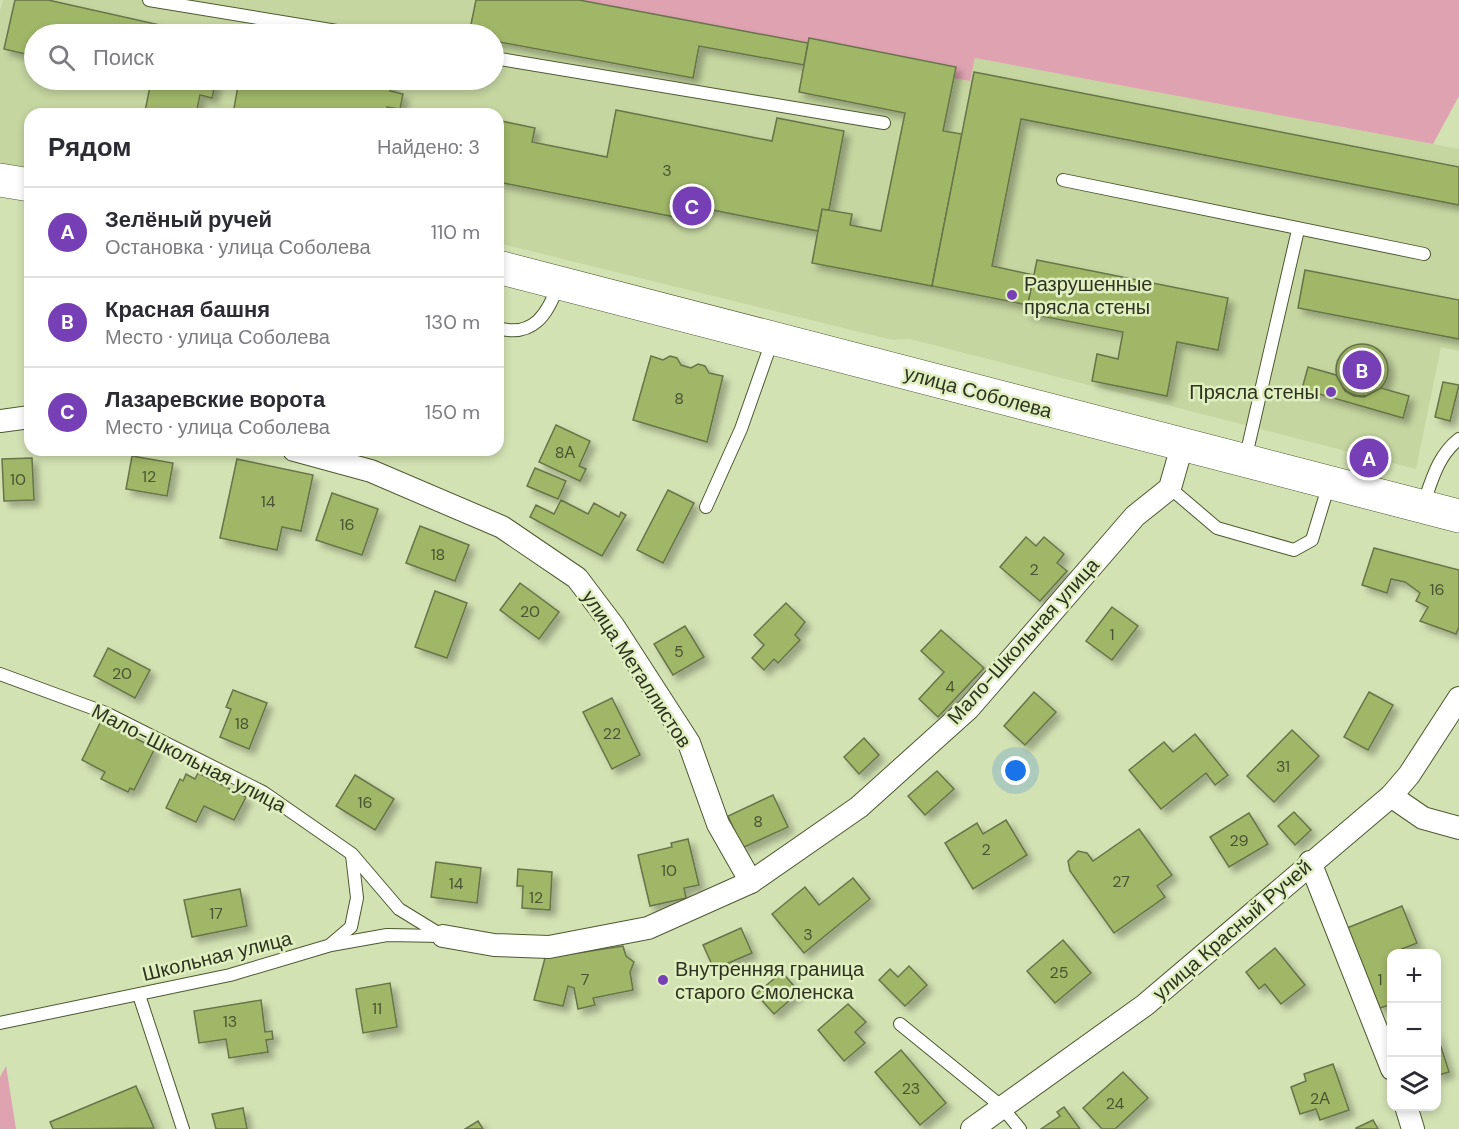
<!DOCTYPE html>
<html lang="ru">
<head>
<meta charset="utf-8">
<style>
	:root { --surface:#fff; --page:#f7f7f7; --text:#2b2b33; --muted:#7c7c81; --line:#e1e1e2; --accent:#773fb5 }
	body { margin:0; font-family:"DM Sans",sans-serif; background:var(--page); color:var(--text) }
	.controls { position:absolute; right:18px; bottom:18px; display:grid; overflow:hidden; border-radius:12px; box-shadow:0 3px 9px #0003 }
	.controls button { width:54px; height:54px; display:grid; place-items:center; padding:0; border:0; border-bottom:2px solid var(--line); background:var(--surface); color:var(--text); font:30px sans-serif }
	.you { position:absolute; left:1016px; top:771px; width:21px; height:21px; margin:-15px; border:4px solid #fff; border-radius:50%; background:#1a73e8; box-shadow:0 0 0 9px #1a73e833 }
	.badge { display:grid; place-items:center; width:39px; height:39px; border-radius:50%; background:var(--accent); color:#fff; font-size:20px; font-weight:700 }
	.pin { position:absolute; translate:-50% -50%; border:3px solid #fff; box-shadow:0 2px 6px #0006 }
	.list { margin:0; padding:0; list-style:none }
	h2 { display:flex; justify-content:space-between; align-items:center; height:78px; margin:0; padding:0 24px; font-size:26px }
	h2 small { font-size:20px; font-weight:400; color:var(--muted) }
	.list li { display:grid; grid-template-columns:39px 1fr auto; gap:18px; align-items:center; box-sizing:border-box; height:90px; padding:0 24px; border-top:2px solid var(--line) }
	.list b { display:block; font-size:22px; white-space:nowrap }
	.list p { margin:0; font-size:20px; white-space:nowrap; color:var(--muted) }
	.list em { font-size:20px; font-style:normal; color:var(--muted) }
	.icon { flex:none; width:33px; height:33px; fill:none; stroke:currentColor; stroke-width:2; stroke-linecap:round; stroke-linejoin:round }
	.map { position:relative; flex:none; width:1459px; height:1129px; overflow:hidden }
	.search { position:absolute; background:var(--surface); box-shadow:0 3px 9px #0003; left:24px; top:24px; width:480px; height:66px; display:flex; align-items:center; gap:15px; box-sizing:border-box; padding:0 21px; border-radius:33px; color:var(--muted); font-size:22px }
	.panel { position:absolute; background:var(--surface); box-shadow:0 3px 9px #0003; left:24px; top:108px; width:480px; height:348px; border-radius:18px }
	.map>svg:first-child { display:block }
	.built { fill:#c5d6a0; fill-rule:evenodd }
	.green { fill:#dea2b1 }
	.building { fill:#a0b767; stroke:#677449; stroke-width:1.5; filter:url(#shadow) }
	.lines { fill:none; stroke-linecap:round; stroke-linejoin:round }
	.service-casing { stroke:#4d592f; stroke-width:14 }
	.minor-casing { stroke:#4d592f; stroke-width:24 }
	.secondary-casing { stroke:#4d592f; stroke-width:34 }
	.service { stroke:#fff; stroke-width:12 }
	.minor { stroke:#fff; stroke-width:22 }
	.secondary { stroke:#fff; stroke-width:33 }
	.poi-dot { fill:#773fb5; stroke:#e0efbf; stroke-width:2 }
	.labels { text-anchor:middle; stroke-width:5; stroke-linejoin:round; paint-order:stroke }
	.number-label { font-size:16px; fill:#4a5432 }
	.poi-label { font-size:20px; fill:#2e3321; stroke:#e0efbf; text-anchor:start }
	.street-label { font-size:20px; fill:#2e3321; stroke:#e0efbf }
</style>
</head>
<body>
<div class="map">
<svg width="1459" height="1129" viewBox="0 0 1459 1129">
	<defs>
		<filter id="shadow"><feDropShadow dx="5.5" dy="5.5" stdDeviation="3" flood-color="#0004"/></filter>
	</defs>
	<rect width="100%" height="100%" fill="#d3e2b3"/>
	<path class="built" d="M3,0H538L694,35L969,81L975,58L1459,149V351L1441,347L1416,469L910,339L892,340L498,243V114H30V170L0,166V10ZM34,34H494V80H34Z"/>
	<g class="green">
		<path d="M538,0H1459V96L1433,144L975,58L970,81L694,35Z"/>
		<path d="M6,1066L16,1129H0V1077Z"/>
	</g>
	<g class="building">
		<path d="M15,0H48L160,25L159,30L179,34H34V56L4,49Z"/>
		<path d="M476,0H579L808,43L804,65L699,46L693,78L494,41V34H469Z"/>
		<path d="M809,38L956,67L943,131L962,134L932,286L812,263L822,209L852,214L850,225L881,231L905,113L799,92Z"/>
		<path d="M974,72L1459,167V205L1021,119L992,266L1034,275L1028,305L932,286Z"/>
		<path d="M141,80H216L212,98L200,95L196,114H160L145,111L151,82Z"/>
		<path d="M239,80H392L390,91L403,94L400,109L387,107L386,114H233Z"/>
		<path d="M616,110L772,141L777,118L844,131L829,210L822,209L818,231L677,203L675,217L498,182V138L501,121L535,128L532,142L607,157Z"/>
		<path d="M1037,260L1228,298L1218,350L1177,342L1167,396L1092,381L1097,354L1118,359L1123,332L1026,313Z"/>
		<path d="M1305,270L1459,300V339L1298,308Z"/>
		<circle cx="1362" cy="370" r="26"/>
		<path d="M651,356L663,360L670,356L677,358L681,365L691,368L698,364L705,366L709,373L723,376L707,442L633,420Z"/>
		<path d="M1308,367L1336,375L1345,391L1354,396L1364,397L1381,388L1409,396L1403,418L1302,389Z"/>
		<path d="M1443,382L1459,385L1450,421L1435,417Z"/>
		<path d="M556,425L590,441L579,466L586,469L580,481L539,462Z"/>
		<path d="M132,456L173,463L167,496L126,489Z"/>
		<path d="M32,458L34,500L4,501L2,459Z"/>
		<path d="M237,459L313,475L301,531L282,527L277,550L220,538Z"/>
		<path d="M535,468L566,481L558,499L527,486Z"/>
		<path d="M668,490L694,503L663,563L637,550Z"/>
		<path d="M332,493L378,509L362,555L316,540Z"/>
		<path d="M561,500L588,514L594,503L619,517L621,512L626,515L602,556L530,517L536,505L554,514Z"/>
		<path d="M420,526L469,545L455,581L406,563Z"/>
		<path d="M1026,537L1036,546L1044,537L1064,554L1057,563L1067,571L1040,601L1000,567Z"/>
		<path d="M1374,548L1459,570V627L1456,634L1420,621L1428,607L1416,601L1420,593L1405,582L1391,579L1387,593L1362,585Z"/>
		<path d="M520,583L559,612L539,639L500,610Z"/>
		<path d="M435,591L467,603L447,658L415,647Z"/>
		<path d="M786,603L805,622L795,635L800,640L778,663L774,659L764,670L752,658L764,645L754,635Z"/>
		<path d="M1112,607L1138,626L1112,660L1086,641Z"/>
		<path d="M685,626L704,657L673,675L654,644Z"/>
		<path d="M941,630L984,668L938,717L919,699L944,672L921,651Z"/>
		<path d="M108,648L150,670L135,698L94,676Z"/>
		<path d="M233,690L267,703L249,749L220,737L231,709L226,707Z"/>
		<path d="M1034,692L1056,712L1025,745L1004,726Z"/>
		<path d="M1369,692L1393,705L1368,750L1344,737Z"/>
		<path d="M612,698L640,755L612,769L583,712Z"/>
		<path d="M101,721L155,748L134,790L130,788L128,792L101,779L105,772L82,760Z"/>
		<path d="M1292,730L1319,756L1274,802L1247,776Z"/>
		<path d="M1195,734L1228,775L1215,785L1206,773L1161,809L1129,770L1164,742L1173,752Z"/>
		<path d="M864,738L879,755L859,774L844,757Z"/>
		<path d="M937,771L954,789L925,815L908,796Z"/>
		<path d="M198,773L246,797L234,820L204,806L196,822L166,808L180,779L183,781L186,774L195,779Z"/>
		<path d="M355,775L394,799L375,830L336,806Z"/>
		<path d="M773,795L788,827L742,848L728,816Z"/>
		<path d="M1294,812L1311,830L1295,845L1278,826Z"/>
		<path d="M1249,813L1268,844L1229,867L1210,837Z"/>
		<path d="M1006,820L1027,855L973,889L945,843L977,823L983,834Z"/>
		<path d="M1139,829L1172,875L1157,886L1165,897L1114,933L1070,871L1068,861L1078,851L1087,853L1093,861Z"/>
		<path d="M688,839L699,885L684,888L686,898L650,906L638,855L672,847L671,843Z"/>
		<path d="M436,862L481,868L477,903L431,897Z"/>
		<path d="M518,869L552,872L550,910L522,908L523,886H517Z"/>
		<path d="M853,878L870,899L804,953L772,914L805,887L819,905Z"/>
		<path d="M240,889L247,926L192,937L184,900Z"/>
		<path d="M1402,906L1417,943L1402,949L1404,954H1392V1004L1380,1008L1347,928Z"/>
		<path d="M741,928L752,953L714,969L703,945Z"/>
		<path d="M1063,940L1091,973L1055,1003L1027,971Z"/>
		<path d="M623,946L626,956L634,962L630,972L633,990L593,998L595,1005L578,1009L574,988L568,986L563,1006L534,1000L545,958Z"/>
		<path d="M1275,948L1305,985L1281,1004L1265,984L1259,989L1246,972Z"/>
		<path d="M909,966L927,985L905,1006L879,980L890,969L898,977Z"/>
		<path d="M782,972L799,992L774,1014L756,994Z"/>
		<path d="M390,983L397,1027L363,1033L356,989Z"/>
		<path d="M261,1000L265,1032L272,1031L273,1039L266,1040L268,1052L229,1058L226,1039L199,1043L194,1011Z"/>
		<path d="M848,1004L866,1022L855,1032L865,1043L844,1061L818,1030Z"/>
		<path d="M1436,1031L1449,1072L1436,1076Z"/>
		<path d="M901,1050L946,1103L920,1125L875,1072Z"/>
		<path d="M1333,1064L1349,1110L1320,1120L1316,1109L1300,1114L1291,1087L1306,1081L1304,1074Z"/>
		<path d="M1123,1072L1148,1098L1115,1129H1102L1083,1108Z"/>
		<path d="M136,1086L154,1128L53,1129L50,1122Z"/>
		<path d="M1064,1107L1080,1129H1041L1060,1116L1057,1112Z"/>
		<path d="M243,1108L247,1129H216L212,1114Z"/>
		<path d="M1373,1120L1378,1129H1356V1128Z"/>
		<path d="M478,1121L483,1129H465Z"/>
	</g>
	<g class="lines">
		<g class="service-casing">
			<g id="service">
				<path d="M149,0L355,34"/>
				<path d="M494,58L884,123"/>
				<path d="M1063,180L1424,254"/>
				<path d="M498,328C533,338 548,314 558,285"/>
				<path d="M1245,460L1298,230"/>
				<path d="M1170,488L1217,528L1294,550L1312,540L1329,484"/>
				<path d="M1423,505C1432,480 1438,455 1459,439"/>
				<path d="M706,507L741,429L772,341"/>
				<path d="M0,674L106,713L263,792L352,854L399,909L443,936"/>
				<path d="M331,944L351,927L357,898L352,855"/>
				<path d="M139,995L183,1129"/>
				<path d="M0,1023L230,975L331,945L387,935L442,936"/>
				<path d="M900,1024L1001,1106L1020,1129"/>
			</g>
		</g>
		<g class="minor-casing">
			<g id="minor">
				<path d="M0,421L30,417"/>
				<path d="M294,450L371,471L502,527L577,578L614,627L689,743L718,824L751,882"/>
				<path d="M1391,796L1423,818L1459,828"/>
				<path d="M1310,862L1392,1069"/>
				<path d="M443,936L494,945L549,947L648,928L751,882L859,807L969,708L1135,516L1170,488L1182,446"/>
				<path d="M1406,1106L1413,1129"/>
				<path d="M972,1129L1145,1005L1391,796L1409,775L1459,698"/>
			</g>
		</g>
		<g class="secondary-casing">
			<g id="secondary">
				<path d="M0,180L30,185"/>
				<path d="M498,267L1459,516"/>
			</g>
		</g>
		<use href="#service" class="service"/>
		<use href="#minor" class="minor"/>
		<use href="#secondary" class="secondary"/>
	</g>
	<g class="poi-dot">
		<circle cx="1012" cy="295" r="6"/>
		<circle cx="1331" cy="392" r="6"/>
		<circle cx="663" cy="980" r="6"/>
	</g>
	<g class="labels">
		<g class="number-label">
			<text x="667" y="176">3</text>
			<text x="679" y="404">8</text>
			<text x="565" y="458">8А</text>
			<text x="149" y="482">12</text>
			<text x="18" y="485">10</text>
			<text x="268" y="507">14</text>
			<text x="347" y="530">16</text>
			<text x="438" y="560">18</text>
			<text x="1034" y="575">2</text>
			<text x="1437" y="595">16</text>
			<text x="530" y="617">20</text>
			<text x="1112" y="640">1</text>
			<text x="679" y="657">5</text>
			<text x="122" y="679">20</text>
			<text x="950" y="692">4</text>
			<text x="242" y="729">18</text>
			<text x="612" y="739">22</text>
			<text x="1283" y="772">31</text>
			<text x="365" y="808">16</text>
			<text x="758" y="827">8</text>
			<text x="1239" y="846">29</text>
			<text x="986" y="855">2</text>
			<text x="669" y="876">10</text>
			<text x="1121" y="887">27</text>
			<text x="456" y="889">14</text>
			<text x="536" y="903">12</text>
			<text x="216" y="919">17</text>
			<text x="808" y="940">3</text>
			<text x="1059" y="978">25</text>
			<text x="585" y="985">7</text>
			<text x="1380" y="985">1</text>
			<text x="377" y="1014">11</text>
			<text x="230" y="1027">13</text>
			<text x="911" y="1094">23</text>
			<text x="1320" y="1104">2А</text>
			<text x="1115" y="1109">24</text>
		</g>
		<g class="poi-label">
			<text x="1024" y="291">Разрушенные<tspan x="1024" dy="23">прясла стены</tspan></text>
			<text x="1319" y="399" text-anchor="end">Прясла стены</text>
			<text x="675" y="976">Внутренняя граница<tspan x="675" dy="23">старого Смоленска</tspan></text>
		</g>
		<g class="street-label">
			<text transform="translate(978 392) rotate(15)" y="7">улица Соболева</text>
			<text transform="translate(1023 641) rotate(-48)" y="7">Мало-Школьная улица</text>
			<text transform="translate(637 669) rotate(57)" y="7">улица Металлистов</text>
			<text transform="translate(189 758) rotate(27)" y="7">Мало-Школьная улица</text>
			<text transform="translate(1232 930) rotate(-41)" y="7">улица Красный Ручей</text>
			<text transform="translate(217 956) rotate(-14)" y="7">Школьная улица</text>
		</g>
	</g>
</svg>
<div class="controls">
<button>+</button>
<button>−</button>
<button><svg class="icon" aria-label="layers" viewBox="0 0 24 24"><path d="M12 4l9 5-9 5-9-5zM3 14l9 5 9-5"/></svg></button>
</div>
<div class="you"></div>
<div class="pin badge" style="left:1369px;top:458px">A</div>
<div class="pin badge" style="left:1362px;top:370px">B</div>
<div class="pin badge" style="left:692px;top:206px">C</div>
<div class="search"><svg class="icon" aria-label="search" viewBox="0 0 24 24"><circle cx="10" cy="10" r="6"/><path d="M15 15l6 6"/></svg>Поиск</div>
<section class="panel">
<h2>Рядом<small>Найдено: 3</small></h2>
<ul class="list">
<li><span class="badge">A</span><div><b>Зелёный ручей</b><p>Остановка · улица Соболева</p></div><em>110 m</em></li>
<li><span class="badge">B</span><div><b>Красная башня</b><p>Место · улица Соболева</p></div><em>130 m</em></li>
<li><span class="badge">C</span><div><b>Лазаревские ворота</b><p>Место · улица Соболева</p></div><em>150 m</em></li>
</ul>
</section>
</div>
</body>
</html>
